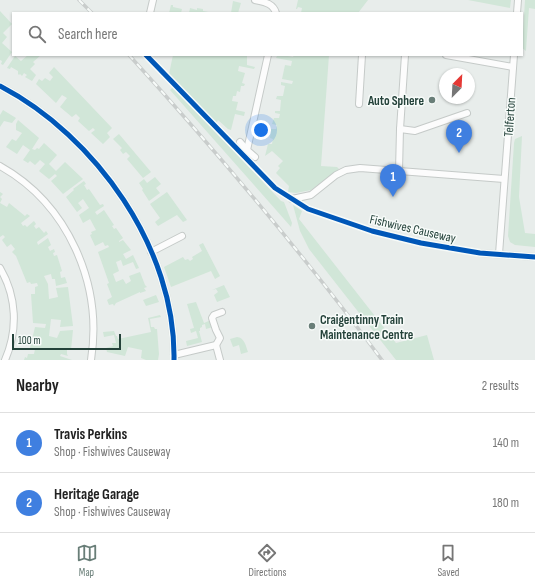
<!DOCTYPE html>
<html lang="en">
<head>
<meta charset="utf-8">
<style>
	:root { --surface:#fff; --page:#f2f2f2; --text:#222; --muted:#767676; --line:#e0e0e0; --accent:#697e78 }
	body { margin:0; font-family:"Sofia Sans Condensed",sans-serif; background:var(--page); color:var(--text) }
	.compass { position:absolute; left:439px; top:68px; width:36px; height:36px; border-radius:50%; background:var(--surface); box-shadow:0 1px 3px #0004; rotate:24deg }
	.scale { position:absolute; left:12px; bottom:10px; width:109px; box-sizing:border-box; padding-left:4px; border:2px solid #24423a; border-top:0; font-size:11px; line-height:14px; white-space:nowrap; color:#24423a; -webkit-text-stroke:3px #f7fbf9; paint-order:stroke }
	.you { position:absolute; left:261px; top:130px; width:14px; height:14px; margin:-10px; border:3px solid #fff; border-radius:50%; background:#1a73e8; box-shadow:0 0 0 6px #1a73e833 }
	.badge { display:grid; place-items:center; width:26px; height:26px; border-radius:50%; background:var(--accent); color:#fff; font-size:13px; font-weight:700 }
	.pin { position:absolute; translate:-50% -33px; filter:drop-shadow(0 1px 2px #0008) }
	.pin::after { content:''; position:absolute; top:21px; width:14px; height:12px; background:inherit; clip-path:polygon(0 0,100% 0,50% 100%) }
	.list { margin:0; padding:0; list-style:none }
	h2 { display:flex; justify-content:space-between; align-items:center; height:52px; margin:0; padding:0 16px; font-size:17px }
	h2 small { font-size:13px; font-weight:400; color:var(--muted) }
	.list li { display:grid; grid-template-columns:26px 1fr auto; gap:12px; align-items:center; box-sizing:border-box; height:60px; padding:0 16px; border-top:1px solid var(--line) }
	.list b { display:block; font-size:15px; white-space:nowrap }
	.list p { margin:0; font-size:13px; white-space:nowrap; color:var(--muted) }
	.list em { font-size:13px; font-style:normal; color:var(--muted) }
	.icon { flex:none; width:22px; height:22px; fill:none; stroke:currentColor; stroke-width:2; stroke-linecap:round; stroke-linejoin:round }
	.map { position:relative; flex:none; width:535px; height:360px; overflow:hidden }
	.search { position:absolute; background:var(--surface); box-shadow:0 1px 3px #0004; left:12px; right:12px; top:12px; height:44px; display:flex; align-items:center; gap:10px; box-sizing:border-box; padding:0 14px; border-radius:0px; color:var(--muted); font-size:15px }
	.sheet { height:172px; background:var(--surface) }
	nav { display:flex; justify-content:space-around; align-items:center; box-sizing:border-box; height:56px; border-top:1px solid var(--line); background:var(--surface); font-size:11px; color:var(--muted) }
	nav a { display:grid; justify-items:center; gap:2px }
	nav .on { color:var(--accent) }
	.map>svg:first-child { display:block }
	.green { fill:#d1e6d8 }
	.lines { fill:none; stroke-linecap:round; stroke-linejoin:round }
	.street-casing { stroke:#c5cac8; stroke-width:8 }
	.street { stroke:#fcfcfc; stroke-width:6 }
	.rail-casing { stroke:#c9cdcc; stroke-width:3.5 }
	.rail { stroke:#f7fbf9; stroke-width:2; stroke-dasharray:6; stroke-linecap:butt }
	.cycleway-casing { stroke:#f7fbf9; stroke-width:8 }
	.cycleway { stroke:#0057b8; stroke-width:5 }
	.poi-dot { fill:#697e78; stroke:#f7fbf9; stroke-width:1.5 }
	.labels { text-anchor:middle; stroke-width:3; stroke-linejoin:round; paint-order:stroke }
	.poi-label { font-size:13px; font-weight:bold; fill:#24423a; stroke:#f7fbf9; text-anchor:end }
	.street-label { font-size:13px; fill:#24423a; stroke:#f7fbf9 }
</style>
</head>
<body>
<div class="map">
<svg width="535" height="360" viewBox="0 0 535 360">
	<rect width="100%" height="100%" fill="#e8edeb"/>
	<g class="green">
		<path d="M298,0H368L358,13H301L302,8L298,7L297,9H296Z"/>
		<path d="M468,0H511L510,8Z"/>
		<path d="M525,0H535V9L529,8L526,51L522,48Z"/>
		<path d="M233,1L241,3L238,13H231Z"/>
		<path d="M171,5H173V7L182,9L181,13H169Z"/>
		<path d="M190,8L197,10V8L203,9V11L214,13H189Z"/>
		<path d="M0,11L12,24L3,33L7,37L2,43L12,52L3,65L1,64L2,61L0,60Z"/>
		<path d="M28,55H41L33,62L35,64L30,69L36,75L32,81L25,77L27,75L24,73L22,76L20,74L19,75L18,74V71L11,67L10,69L7,68L15,56L21,61Z"/>
		<path d="M173,55H247V65L255,67L254,69L239,66L238,71L245,73L242,83L245,84L244,86H241L240,92L237,91L236,96H233L232,101L238,102L236,110L245,112L244,116L235,114L231,130L228,129L218,120L216,124L169,74Z"/>
		<path d="M283,55L293,57L294,55H329L321,166L337,167L339,169L311,190L296,193L288,192L289,186L276,173L280,168L278,166L283,161L272,151L265,156L268,144H272L273,139L270,138L271,129H276L277,125L272,124L274,118H279L280,114L275,113V111H280L281,100L276,99L277,96H283L285,86L281,85V82L292,84L293,81L282,79L285,65L291,66L292,61L276,58L277,56Z"/>
		<path d="M54,67L112,128L107,133L110,137L103,144L91,133L95,130L93,128L89,131L78,121L80,118L76,114L72,117L60,107L67,98L62,95L56,103L36,84L39,79L42,81L45,78L50,81L53,77L49,73Z"/>
		<path d="M173,87L281,201L284,202L292,223L291,227L170,90Z"/>
		<path d="M3,110L16,118L12,123L4,121L0,127V115Z"/>
		<path d="M18,120L39,138L32,149L35,150L37,148L39,149L44,143L57,155L49,164L56,171L65,162L83,179L63,194L51,181L57,176L55,174L49,179L39,171L45,164L40,160L35,165L30,161L28,163L23,160L30,150L23,145L17,154L6,147L12,139L16,141L22,133L16,130V124Z"/>
		<path d="M119,134L151,172L143,178L127,159L130,156L126,152L123,154L120,150L122,148L113,139Z"/>
		<path d="M522,136L519,197L525,233L535,234V247L515,245L510,242L508,236L514,143L515,139Z"/>
		<path d="M155,177L161,184L156,188L160,193L149,201L142,190L143,189L139,183L144,179L147,183Z"/>
		<path d="M84,181L86,184L84,185L87,190L89,189L100,205L103,204L104,206L95,212L97,215L104,210L114,225L112,226L114,229L116,228L123,238L119,241V242L123,240L131,250L123,254L126,259L133,255L139,268L136,269L133,262L123,266L121,260L116,262L119,271L113,274L116,282L123,279L126,284L131,281L129,276L140,272L145,285L147,287L144,288L146,291L140,293V292L116,303L114,306L113,304L109,305L107,300L112,297L107,284L109,283L98,252L109,247L108,245L105,246L103,242L95,246L90,235L92,234L91,232L96,230L90,219L83,223L79,215L89,208L83,199L78,203L82,208L77,212L66,197L74,190L73,189Z"/>
		<path d="M0,192L3,194L0,197L2,199L0,203L7,207L9,203L25,216L27,214L30,216L21,223L23,226L25,225L27,227L34,221L36,224L34,226L36,229L39,227L44,233L46,231L48,234L37,242L38,245L48,238L51,245L48,247L50,251L54,249L55,252L53,253L54,256L57,255L62,271L60,272L61,278L65,277L67,283L56,286L55,279H52L51,274L44,276L48,284L49,299L58,297L56,288L68,287L73,326L60,327L61,320L51,319L49,336L57,338L60,331L73,330L71,350L67,349V354L68,356L61,354L60,356L72,360H24L25,357L27,358L28,354H34L35,349L30,348L35,327L45,328L46,324L33,323L31,294H35V287L38,286L37,283L31,284L30,282L27,283L16,256L12,252L15,249L11,244L7,247L2,240L5,237L3,235L0,237Z"/>
		<path d="M167,192L187,220L183,222L177,215L158,226L155,222L160,218L150,204Z"/>
		<path d="M293,205L302,211L299,219L396,343L427,335L434,360H396L309,249L300,231Z"/>
		<path d="M203,243L220,276L215,279L211,271L171,287L164,267L183,257L185,260L188,259L190,261L193,259L192,257L202,251L199,245Z"/>
		<path d="M224,285L230,297L217,302L214,295L218,292L216,289L212,290Z"/>
		<path d="M156,295L159,302L146,306L143,300Z"/>
		<path d="M196,302L204,323L211,320L213,327L206,329L205,324L202,325V327L200,328V331H199L202,342L187,346L186,341L198,338L196,331L191,333L190,329L194,328L187,304Z"/>
		<path d="M160,315L161,317L150,319L151,327H154L155,329H157L159,354L158,360H146L141,358L142,350L128,347L125,356L107,352L106,348L113,346L112,343H116L114,335L104,337L103,332L114,331L116,336H117L118,339L151,332L148,318Z"/>
		<path d="M237,337C244,337 246,346 248,352L241,354L239,345L233,347L230,339Z"/>
	</g>
	<g class="lines">
		<g class="street-casing">
			<g id="street">
				<path d="M255,0C264,2 273,3 276,13"/>
				<path d="M150,13L153,0"/>
				<path d="M517,13L518,0"/>
				<path d="M446,55L513,67"/>
				<path d="M0,86C96,136 176,249 174,360"/>
				<path d="M359,104L362,55"/>
				<path d="M400,129L415,131L467,113"/>
				<path d="M240,142L247,150"/>
				<path d="M255,157L247,150L268,55"/>
				<path d="M0,166C68,204 103,284 91,360"/>
				<path d="M399,171L400,129L405,55"/>
				<path d="M292,199L311,195L336,175L346,170L360,168L504,179"/>
				<path d="M151,252L182,236"/>
				<path d="M480,253L535,257"/>
				<path d="M499,254L514,55"/>
				<path d="M0,268C17,297 18,330 5,360"/>
				<path d="M216,345L220,338L216,330L212,318L214,315L222,312"/>
				<path d="M174,355L216,345L220,360"/>
			</g>
		</g>
		<use href="#street" class="street"/>
		<g class="rail-casing">
			<g id="rail">
				<path d="M79,0L92,13"/>
				<path d="M129,55C218,153 303,254 382,360"/>
			</g>
		</g>
		<use href="#rail" class="rail"/>
		<g class="cycleway-casing">
			<g id="cycleway">
				<path d="M146,55L275,188L308,209L372,231L421,243L480,253L535,257"/>
				<path d="M0,86C96,136 176,249 174,360"/>
			</g>
		</g>
		<use href="#cycleway" class="cycleway"/>
	</g>
	<g class="poi-dot">
		<circle cx="432" cy="100" r="4"/>
		<circle cx="312" cy="326" r="4"/>
	</g>
	<g class="labels">
		<g class="poi-label">
			<text x="424" y="105">Auto Sphere</text>
			<text x="320" y="324" text-anchor="start">Craigentinny Train<tspan x="320" dy="15">Maintenance Centre</tspan></text>
		</g>
		<g class="street-label">
			<text transform="translate(509 117) rotate(-86)" y="5">Telferton</text>
			<text transform="translate(413 228) rotate(13)" y="5">Fishwives Causeway</text>
		</g>
	</g>
</svg>
<svg class="compass" viewBox="-18 -18 36 36"><path d="M0-13l5 13h-10z" fill="#e53935"/><path d="M0 13l5-13h-10z" fill="#767676"/></svg>
<div class="scale">100 m</div>
<div class="you"></div>
<div class="pin badge" style="left:393px;top:197px;background:#3f7fe0">1</div>
<div class="pin badge" style="left:459px;top:153px;background:#3f7fe0">2</div>
<div class="search"><svg class="icon" aria-label="search" viewBox="0 0 24 24"><circle cx="10" cy="10" r="6"/><path d="M15 15l6 6"/></svg>Search here</div>
</div>
<section class="sheet">
<h2>Nearby<small>2 results</small></h2>
<ul class="list">
<li><span class="badge" style="background:#3f7fe0">1</span><div><b>Travis Perkins</b><p>Shop · Fishwives Causeway</p></div><em>140 m</em></li>
<li><span class="badge" style="background:#3f7fe0">2</span><div><b>Heritage Garage</b><p>Shop · Fishwives Causeway</p></div><em>180 m</em></li>
</ul>
</section>
<nav>
<a class="on"><svg class="icon" aria-label="map" viewBox="0 0 24 24"><path d="M3 6l6-2 6 2 6-2v14l-6 2-6-2-6 2zM9 4v14M15 6v14"/></svg>Map</a>
<a><svg class="icon" aria-label="directions" viewBox="0 0 24 24"><path d="M12 3l9 9-9 9-9-9zM9 14v-3h6M13 9l2 2-2 2"/></svg>Directions</a>
<a><svg class="icon" aria-label="saved" viewBox="0 0 24 24"><path d="M7 4h10v16l-5-4-5 4z"/></svg>Saved</a>
</nav>
</body>
</html>
